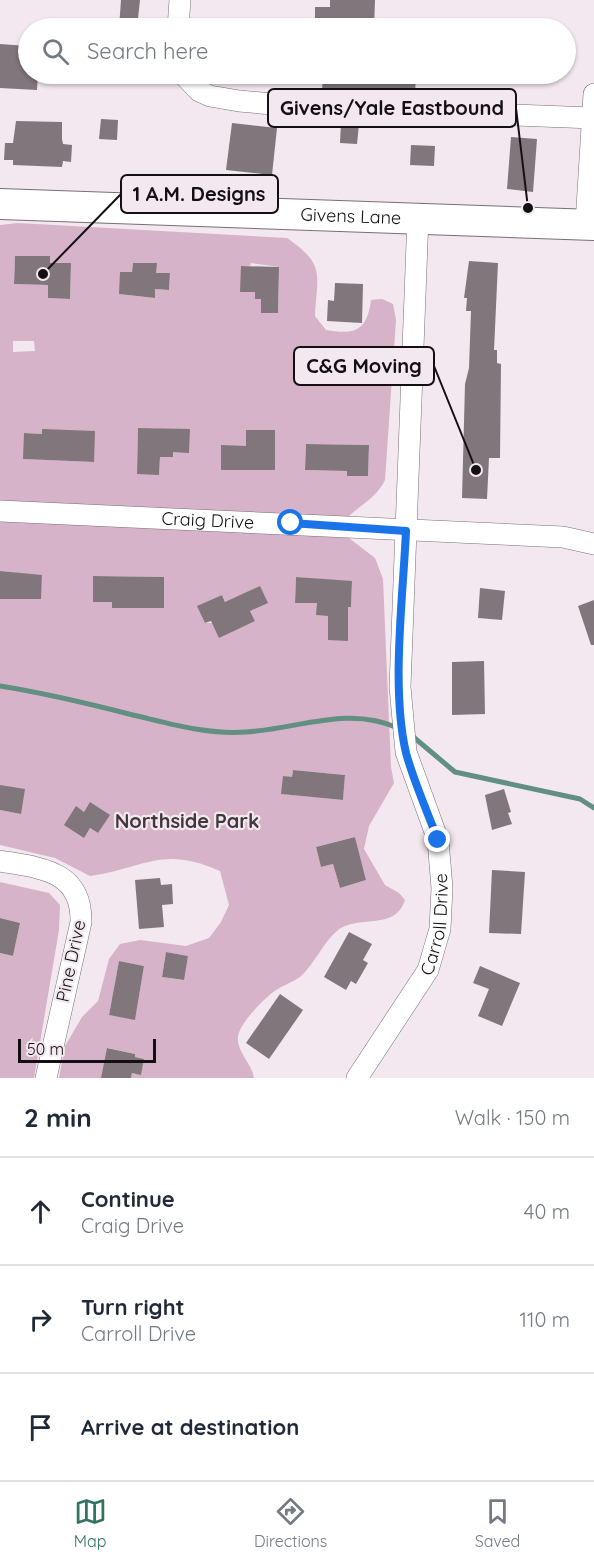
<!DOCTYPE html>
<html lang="en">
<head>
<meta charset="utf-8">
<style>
	:root { --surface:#fff; --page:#f2f2f3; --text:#1f2937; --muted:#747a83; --line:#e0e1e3; --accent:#337361 }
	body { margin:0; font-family:Quicksand,sans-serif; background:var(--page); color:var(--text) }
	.scale { position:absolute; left:18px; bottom:15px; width:138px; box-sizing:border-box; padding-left:6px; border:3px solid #130f12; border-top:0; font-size:16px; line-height:21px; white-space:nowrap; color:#130f12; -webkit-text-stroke:4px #f3e8ef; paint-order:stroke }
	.stop { position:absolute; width:18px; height:18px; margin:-14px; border:4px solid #1a73e8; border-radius:50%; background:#fff }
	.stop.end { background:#1a73e8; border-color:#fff; box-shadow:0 2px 6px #0008 }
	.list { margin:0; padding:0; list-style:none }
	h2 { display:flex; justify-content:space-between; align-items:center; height:78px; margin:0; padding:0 24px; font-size:26px }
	h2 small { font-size:20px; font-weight:400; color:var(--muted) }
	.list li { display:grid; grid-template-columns:39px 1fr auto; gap:18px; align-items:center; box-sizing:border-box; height:108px; padding:0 24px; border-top:2px solid var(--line) }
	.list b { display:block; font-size:22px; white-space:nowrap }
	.list p { margin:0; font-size:20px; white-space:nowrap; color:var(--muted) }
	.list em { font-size:20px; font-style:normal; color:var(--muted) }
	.icon { flex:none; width:33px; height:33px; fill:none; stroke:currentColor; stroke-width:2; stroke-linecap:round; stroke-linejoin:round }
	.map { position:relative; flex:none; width:594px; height:1078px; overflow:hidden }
	.search { position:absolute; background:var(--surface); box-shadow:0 2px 4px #0004; left:18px; right:18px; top:18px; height:66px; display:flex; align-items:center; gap:15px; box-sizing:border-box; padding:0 21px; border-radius:33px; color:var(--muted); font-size:22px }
	.sheet { height:402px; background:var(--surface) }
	nav { display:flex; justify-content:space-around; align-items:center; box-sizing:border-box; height:84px; border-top:2px solid var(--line); background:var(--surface); font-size:16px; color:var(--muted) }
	nav a { display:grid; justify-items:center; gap:3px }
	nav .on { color:var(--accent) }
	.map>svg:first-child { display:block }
	.green { fill:#d6b3c9; fill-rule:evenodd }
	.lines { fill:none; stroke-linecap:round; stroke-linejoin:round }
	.stream { stroke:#618f81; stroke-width:5 }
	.building { fill:#80767c }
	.street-casing { stroke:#786f75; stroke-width:22 }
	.secondary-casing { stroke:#786f75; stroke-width:32 }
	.street { stroke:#fff; stroke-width:21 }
	.secondary { stroke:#fff; stroke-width:30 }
	.route { stroke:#1a73e8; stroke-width:8 }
	.labels { text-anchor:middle; stroke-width:4.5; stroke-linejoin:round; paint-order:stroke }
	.street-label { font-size:18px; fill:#130f12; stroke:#f3e8ef }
	.neighbourhood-label { font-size:20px; font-weight:bold; fill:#40383d; stroke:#f3e8ef }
	.leader { fill:none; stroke:#130f12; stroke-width:2 }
	.callout-dot { fill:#130f12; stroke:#f3e8ef; stroke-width:2 }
	.callout { fill:#f3e8ef; stroke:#130f12; stroke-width:2 }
	.callout-label { font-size:20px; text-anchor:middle; font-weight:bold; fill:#130f12 }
</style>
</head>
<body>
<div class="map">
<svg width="594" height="1078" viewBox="0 0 594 1078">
	<rect width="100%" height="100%" fill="#f3e8ef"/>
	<g class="green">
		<path d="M18,223L287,238C326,265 317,274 315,316L326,330C355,335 367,331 371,300L382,299L393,304L396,320L385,480C377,498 358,506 345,520L349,538L375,558L383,579L391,767L394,783L369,826L364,849L385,885L399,893L405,900C395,931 361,914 338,930C323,942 315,964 300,977C292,983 280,986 272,993C261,1002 241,1022 238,1036C236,1051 252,1064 254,1078H131L132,1073L141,1074L144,1059L135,1057V1054L108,1048L101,1078H59L65,1046L82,1017L98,1001L109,959L120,944L140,940L186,946L209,938L221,922L229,905L220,871C162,845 145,868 90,876L55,858L0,845V810L21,814L0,785V599H40L42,576L0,571V225ZM15,256H50V263L71,264L70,299L48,298V285L14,284ZM133,263H156V273H170L169,290L155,289V298L120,294V272H132ZM251,263L279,267L278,313H261V299H255V292H241V266H250ZM13,341H34L35,351L13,352ZM138,428L190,430L173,452L172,457H160L159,474H137ZM42,429L94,462L24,459V433L42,434ZM246,430H275V470L221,446H246ZM306,444L369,445L368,476H347V471L305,470ZM93,576L164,577V608H112V602H93ZM296,577L352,582L351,606H342L341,616L317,615V603L295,602ZM260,586L250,611L255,621L205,623L198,606L222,595L227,605ZM293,770L345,775L343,800L282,794L292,777ZM90,803L109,815L98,833L90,828L84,837L76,807L84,812ZM355,837L366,880L340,888L333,864L321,867L316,847ZM166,952L188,956L183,980L162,977ZM119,961L144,966L135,1019L109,1015Z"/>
		<path d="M0,882L49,893L60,905L59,930L34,1078H0V953L13,956L20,923L0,918Z"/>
	</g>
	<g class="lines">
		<g class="stream">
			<path d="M0,686C44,693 86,703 129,714C168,723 206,735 246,732C298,729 348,705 398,728"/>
			<path d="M411,735L455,772L580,799L594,808"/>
		</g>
	</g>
	<g class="building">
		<path d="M121,0H140L137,28H119Z"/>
		<path d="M330,0H375L374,28H315V7H330Z"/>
		<path d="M0,44L28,46V74H38L37,90L0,88Z"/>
		<path d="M323,74H416L415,94L322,90Z"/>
		<path d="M101,119L118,120L117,140L99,139Z"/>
		<path d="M16,121L62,122V139L63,144L72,145L71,162L63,161L62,167L13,165V160H4L5,143H13Z"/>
		<path d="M232,123L277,128L272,175L226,170Z"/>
		<path d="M341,123L359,124L357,144L340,143Z"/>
		<path d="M511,137L537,139L533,192L507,189Z"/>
		<path d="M411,145L435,146L434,166L410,165Z"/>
		<path d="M15,256H50V263H71L70,299L48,298V285L14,284Z"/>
		<path d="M469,261L498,263L494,350H497V363L501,364L500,458H489L487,499L462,498L465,384L469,368L471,311H466L467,298H464Z"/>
		<path d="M133,263H157L156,273H170L169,290L155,289V298L119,294L120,272H132Z"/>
		<path d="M241,266L279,267L278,313H261V299H255V292H240Z"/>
		<path d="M335,283L363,284L362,323L327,321L328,300L334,301Z"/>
		<path d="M138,428L190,429L189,453L173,452V457H160L159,475L137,474Z"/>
		<path d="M42,429L95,431L94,462L23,459L24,433L42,434Z"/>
		<path d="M246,430H275V470H221V445L246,446Z"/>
		<path d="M306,444L369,445L368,476H347V471L305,470Z"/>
		<path d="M0,571L42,575L41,599H0Z"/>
		<path d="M93,576L164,577V608H112V602H93Z"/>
		<path d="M296,577L352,581L351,607H348V641L328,640V616L316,615L317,603H295Z"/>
		<path d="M260,586L268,603L250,611L255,621L219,638L211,621L205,623L197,606L222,595L225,602Z"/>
		<path d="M480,588L505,591L502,620L478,618Z"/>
		<path d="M594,600V645H591L578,606Z"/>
		<path d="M484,661L485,714L452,715V662Z"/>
		<path d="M293,770L345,775L343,800L281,794L283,776L292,777Z"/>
		<path d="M0,785L25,789L21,814L0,810Z"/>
		<path d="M504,789L511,812L508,813L512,824L492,830L485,795Z"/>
		<path d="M90,802L110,815L98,833L90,828L84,838L64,825L76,806L84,812Z"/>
		<path d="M355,837L366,880L340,888L333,864L321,867L316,847Z"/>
		<path d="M492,870L525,872L521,934L489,933Z"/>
		<path d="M160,878L161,885L172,884L173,904L162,905L164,927L139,929L135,880Z"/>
		<path d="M0,918L20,923L13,956L0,953Z"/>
		<path d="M349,932L372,944L363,960L368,963L356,984L351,981L346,990L324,977Z"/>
		<path d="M166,952L188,956L184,980L162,977Z"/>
		<path d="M119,961L144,966L135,1020L109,1015Z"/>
		<path d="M480,966L520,983L502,1026L478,1016L489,989L473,983Z"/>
		<path d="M280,994L303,1010L269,1059L246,1043Z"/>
		<path d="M107,1048L135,1054V1057L144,1059L141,1075L132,1073L131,1078H101Z"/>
	</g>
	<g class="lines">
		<g class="street-casing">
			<g id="street">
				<path d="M178,28L180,0"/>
				<path d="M183,74L199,91L210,96L239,101L306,107L593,118"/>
				<path d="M586,224L594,94"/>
				<path id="s1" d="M0,511L563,537L594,544"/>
				<path d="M0,861C40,868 82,870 81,922L46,1078"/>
				<path id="s2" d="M357,1078L428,970L440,929L442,888L438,840L406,752L400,687L418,217"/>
			</g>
		</g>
		<g class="secondary-casing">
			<g id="secondary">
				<path id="s3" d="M0,204L594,225"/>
			</g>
		</g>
		<use href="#street" class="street"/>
		<use href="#secondary" class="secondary"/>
	</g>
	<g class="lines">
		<path class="route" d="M291,523L406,531C403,598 391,688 406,753C414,782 427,811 438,840"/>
	</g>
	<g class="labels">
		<g class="street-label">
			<text dy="6" stroke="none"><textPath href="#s3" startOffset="351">Givens Lane</textPath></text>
			<text dy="6" stroke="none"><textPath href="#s1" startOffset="208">Craig Drive</textPath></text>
			<text dy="6" stroke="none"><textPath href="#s2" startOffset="176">Carroll Drive</textPath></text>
			<text transform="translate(71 961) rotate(-78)" y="6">Pine Drive</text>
		</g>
		<g class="neighbourhood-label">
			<text x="187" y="828">Northside Park</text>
		</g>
	</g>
	<path class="leader" d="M528 208L516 108M43 274L121 194M476 470L434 366"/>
	<g class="callout-dot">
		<circle cx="528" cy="208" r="6"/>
		<circle cx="43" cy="274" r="6"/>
		<circle cx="476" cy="470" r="6"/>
	</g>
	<g class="callout">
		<rect x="268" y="89" width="248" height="38" rx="6"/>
		<rect x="121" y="175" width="157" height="38" rx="6"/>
		<rect x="294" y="347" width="140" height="38" rx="6"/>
	</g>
	<g class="callout-label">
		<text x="392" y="115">Givens/Yale Eastbound</text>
		<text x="199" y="201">1 A.M. Designs</text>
		<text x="364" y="373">C&amp;G Moving</text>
	</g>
</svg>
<div class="scale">50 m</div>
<div class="stop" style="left:291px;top:523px"></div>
<div class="stop end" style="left:438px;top:840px"></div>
<div class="search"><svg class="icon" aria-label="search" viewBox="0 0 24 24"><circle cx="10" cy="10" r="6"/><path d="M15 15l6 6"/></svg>Search here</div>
</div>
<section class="sheet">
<h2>2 min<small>Walk · 150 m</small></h2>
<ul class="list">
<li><svg class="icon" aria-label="ahead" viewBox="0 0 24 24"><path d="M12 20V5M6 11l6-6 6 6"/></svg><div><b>Continue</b><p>Craig Drive</p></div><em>40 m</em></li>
<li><svg class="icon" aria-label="right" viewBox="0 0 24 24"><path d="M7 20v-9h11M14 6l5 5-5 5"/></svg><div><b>Turn right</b><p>Carroll Drive</p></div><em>110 m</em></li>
<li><svg class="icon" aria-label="arrive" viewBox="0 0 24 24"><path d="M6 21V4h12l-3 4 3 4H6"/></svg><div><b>Arrive at destination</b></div></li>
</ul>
</section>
<nav>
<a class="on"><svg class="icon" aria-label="map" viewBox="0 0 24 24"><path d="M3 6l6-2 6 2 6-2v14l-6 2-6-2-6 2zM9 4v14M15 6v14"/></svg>Map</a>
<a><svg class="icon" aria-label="directions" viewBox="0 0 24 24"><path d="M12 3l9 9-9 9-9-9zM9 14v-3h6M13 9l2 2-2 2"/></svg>Directions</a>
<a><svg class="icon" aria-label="saved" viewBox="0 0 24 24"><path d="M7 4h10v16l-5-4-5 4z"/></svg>Saved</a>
</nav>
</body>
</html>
